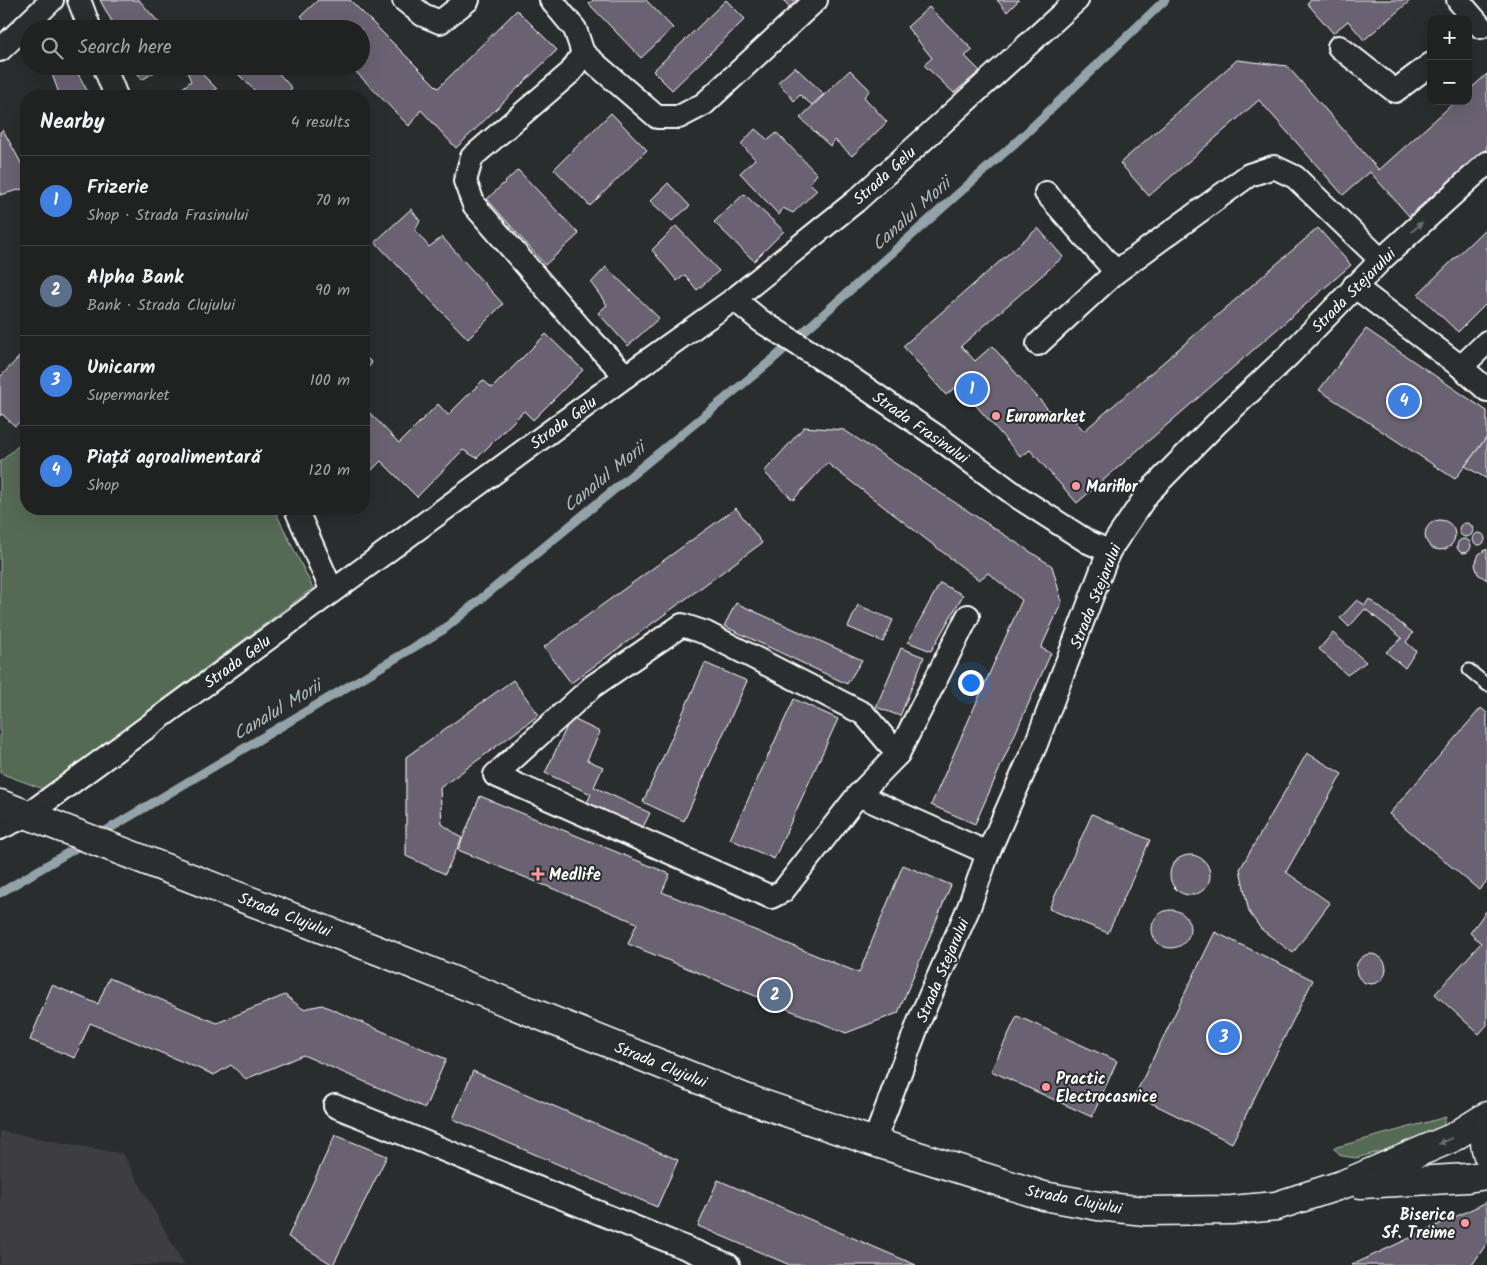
<!DOCTYPE html>
<html lang="en">
<head>
<meta charset="utf-8">
<style>
	:root { --surface:#202222; --page:#282a2a; --text:#f1f3f6; --muted:#a2a4a5; --line:#3d3f40; --accent:#db2777 }
	body { margin:0; font-family:Kalam,sans-serif; background:var(--page); color:var(--text) }
	.controls { position:absolute; right:15px; top:15px; display:grid; overflow:hidden; border-radius:10px; box-shadow:0 5px 20px #0002 }
	.controls button { width:45px; height:45px; display:grid; place-items:center; padding:0; border:0; border-bottom:1px solid var(--line); background:var(--surface); color:var(--text); font:25px sans-serif }
	.you { position:absolute; left:970px; top:682px; width:18px; height:18px; margin:-12px; border:4px solid #fff; border-radius:50%; background:#1a73e8; box-shadow:0 0 0 8px #1a73e833 }
	.badge { display:grid; place-items:center; width:32px; height:32px; border-radius:50%; background:var(--accent); color:#fff; font-size:16px; font-weight:700 }
	.pin { position:absolute; translate:-50% -50%; border:2px solid #fff; box-shadow:0 1px 5px #0006 }
	.list { margin:0; padding:0; list-style:none }
	h2 { display:flex; justify-content:space-between; align-items:center; height:65px; margin:0; padding:0 20px; font-size:21px }
	h2 small { font-size:16px; font-weight:400; color:var(--muted) }
	.list li { display:grid; grid-template-columns:32px 1fr auto; gap:15px; align-items:center; box-sizing:border-box; height:90px; padding:0 20px; border-top:1px solid var(--line) }
	.list b { display:block; font-size:19px; white-space:nowrap }
	.list p { margin:0; font-size:16px; white-space:nowrap; color:var(--muted) }
	.list em { font-size:16px; font-style:normal; color:var(--muted) }
	.icon { flex:none; width:28px; height:28px; fill:none; stroke:currentColor; stroke-width:2; stroke-linecap:round; stroke-linejoin:round }
	.map { position:relative; flex:none; width:1487px; height:1265px; overflow:hidden }
	.search { position:absolute; background:var(--surface); box-shadow:0 5px 20px #0002; left:20px; top:20px; width:350px; height:55px; display:flex; align-items:center; gap:12px; box-sizing:border-box; padding:0 18px; border-radius:28px; color:var(--muted); font-size:19px }
	.panel { position:absolute; background:var(--surface); box-shadow:0 5px 20px #0002; left:20px; top:90px; width:350px; height:425px; border-radius:20px }
	.map>svg:first-child { display:block }
	.built { fill:#3d3d42 }
	.green { fill:#556a55; stroke:#aab4aa }
	.lines { fill:none; stroke-linecap:round; stroke-linejoin:round }
	.stream { stroke:#93a3a9; stroke-width:9 }
	.building { fill:#6a6272; stroke:#fff }
	.service-casing { stroke:#fff; stroke-width:15 }
	.minor-casing { stroke:#fff; stroke-width:26 }
	.secondary-casing { stroke:#fff; stroke-width:31 }
	.service { stroke:#2a2d2e; stroke-width:11 }
	.minor { stroke:#2a2d2e; stroke-width:22 }
	.secondary { stroke:#2a2d2e; stroke-width:28 }
	.oneway { fill:#6a6c6d }
	.poi-dot { fill:#ff9aa2; stroke:#2a2d2e; stroke-width:2 }
	.labels { text-anchor:middle; stroke-width:4; stroke-linejoin:round; paint-order:stroke }
	.street-label { font-size:16px; fill:#fff; stroke:#2a2d2e }
	.poi-label { font-size:16px; font-weight:bold; fill:#fff; stroke:#2a2d2e; text-anchor:start }
	.water-label { font-size:18px; font-style:italic; fill:#aebabe; stroke:#2a2d2e }
</style>
</head>
<body>
<div class="map">
<svg width="1487" height="1265" viewBox="0 0 1487 1265">
	<rect width="100%" height="100%" fill="#2a2d2e"/>
	<filter id="ink" filterUnits="userSpaceOnUse"><feTurbulence type="fractalNoise" baseFrequency=".02" numOctaves="2"/><feDisplacementMap in="SourceGraphic" scale="10" xChannelSelector="R" yChannelSelector="G"/><feConvolveMatrix kernelMatrix="1 2 1 2 8 2 1 2 1" color-interpolation-filters="sRGB"/></filter>
	<g filter="url(#ink)">
		<path class="built" d="M0,1131L123,1154L184,1265H0Z"/>
		<g class="green">
			<path d="M26,439V509H274L313,588L43,789L0,773V462Z"/>
			<path d="M1446,1117L1442,1129L1431,1138L1356,1158L1342,1156L1333,1148Z"/>
		</g>
		<g class="lines">
			<g class="stream">
				<path d="M97,836L443,630L772,360L1024,135L1165,0"/>
				<path d="M0,893L86,842"/>
			</g>
		</g>
		<g class="building">
			<path d="M100,0H139L160,24L154,29H116Z"/>
			<path d="M318,0H350L438,88L517,10L557,50L456,148L421,110L409,126L350,66H361V29H313L301,16Z"/>
			<path d="M593,0H646L673,28L641,58L589,4Z"/>
			<path d="M726,0L745,19L672,90L653,71Z"/>
			<path d="M783,0H803L793,10Z"/>
			<path d="M997,0H1019L1007,12Z"/>
			<path d="M1311,0H1411L1364,40L1348,21L1333,33L1307,3Z"/>
			<path d="M929,7L973,50L965,56L980,71L954,93L924,65L932,58L907,27Z"/>
			<path d="M1237,60L1287,66L1379,170L1456,101H1468V91L1487,74V148L1409,216L1370,172L1343,195L1259,100L1149,196L1120,163Z"/>
			<path d="M49,66H74L90,96H60Z"/>
			<path d="M133,66H164L142,80Z"/>
			<path d="M190,66H213L202,74L217,89L203,96H173L191,81L186,69Z"/>
			<path d="M230,66H272L292,88L284,96H255L258,94Z"/>
			<path d="M795,67L824,94L812,105L800,95L794,101L778,82Z"/>
			<path d="M850,70L870,90L864,97L887,122L852,156L835,140L830,146L800,118Z"/>
			<path d="M611,113L647,150L590,206L554,169Z"/>
			<path d="M755,129L768,140L777,133L817,174L810,183L817,190L793,213L783,208L779,215L740,173L755,159L741,144Z"/>
			<path d="M3,130L26,172V188L0,195V132Z"/>
			<path d="M518,170L579,234L545,265L487,199Z"/>
			<path d="M668,183L690,206L672,221L650,201Z"/>
			<path d="M744,194L784,231L754,261L714,222Z"/>
			<path d="M411,209L420,221L415,230L429,247L442,237L503,304L468,339L375,242Z"/>
			<path d="M676,226L719,271L697,290L685,275L677,281L652,250Z"/>
			<path d="M1487,227V303L1458,332L1418,294Z"/>
			<path d="M1038,228L1063,257L961,346L975,361L992,346L1055,417L1064,408L1084,431L1318,228L1351,265L1077,503L1030,450L1021,457L958,385L946,395L903,346Z"/>
			<path d="M606,267L659,318L628,346L598,313L607,305L591,283Z"/>
			<path d="M1366,329L1487,411V437L1455,479L1319,390Z"/>
			<path d="M546,334L583,370L533,420L524,411L477,458L463,450L417,497L381,461L364,478V407L399,443L438,404L448,415L483,380L492,388Z"/>
			<path d="M26,350V416L15,426L2,414L0,416V377Z"/>
			<path d="M364,355L372,363L364,372Z"/>
			<path d="M804,427L844,430L1052,566L1062,602L1041,648L1051,653L975,824L931,805L1022,600L988,573L979,580L827,463L793,500L764,472Z"/>
			<path d="M1487,437V479L1465,466Z"/>
			<path d="M736,508L762,543L571,683L544,647Z"/>
			<circle cx="1440" cy="535" r="15"/>
			<circle cx="1466" cy="530" r="7"/>
			<circle cx="1479" cy="539" r="6"/>
			<circle cx="1464" cy="546" r="7"/>
			<path d="M1487,549V580L1478,574L1475,565L1479,554Z"/>
			<path d="M940,583L963,595L931,651L908,642Z"/>
			<path d="M1369,599L1413,633L1406,642L1416,651L1405,668L1386,652L1402,638L1365,609L1349,627L1340,618L1357,600L1365,605Z"/>
			<path d="M736,603L862,660L847,684L724,626Z"/>
			<path d="M858,605L893,620L883,642L848,627Z"/>
			<path d="M1333,633L1366,662L1347,675L1319,649Z"/>
			<path d="M901,648L924,657L900,716L876,707Z"/>
			<path d="M705,663L747,681L684,821L643,802Z"/>
			<path d="M513,680L539,715L440,788L442,824L462,838L445,874L406,856V757Z"/>
			<path d="M794,699L838,719L774,859L730,839Z"/>
			<path d="M1481,708L1487,713V881L1479,890L1389,814Z"/>
			<path d="M571,718L600,732L587,760L603,767L594,787L650,813L640,833L585,807L591,794L545,773Z"/>
			<path d="M1307,753L1342,774L1286,872L1330,903L1293,953L1261,929L1249,912L1240,869Z"/>
			<path d="M480,796L670,874L662,892L859,973L903,865L951,885L898,1013L846,1033L628,944L637,923L458,850Z"/>
			<path d="M1092,814L1150,840L1108,933L1049,909Z"/>
			<circle cx="1190" cy="875" r="20"/>
			<path d="M1487,910V1025L1479,1034L1435,994L1481,943L1470,933Z"/>
			<circle cx="1171" cy="929" r="19"/>
			<path d="M1215,932L1313,980L1232,1143L1135,1095Z"/>
			<circle cx="1371" cy="969" r="15"/>
			<path d="M109,978L217,1023L285,995L303,1009L322,1005L446,1059L425,1108L303,1055L246,1079L231,1065L214,1075L90,1023L75,1058L30,1040L52,985L98,1004Z"/>
			<path d="M1017,1016L1117,1061L1092,1117L991,1071Z"/>
			<path d="M473,1071L678,1160L657,1207L453,1119Z"/>
			<path d="M335,1135L387,1156L333,1265L288,1237Z"/>
			<path d="M718,1180L916,1265H790L698,1226Z"/>
			<path d="M1487,1202V1243L1472,1265H1352Z"/>
		</g>
		<g class="lines">
			<g class="service-casing">
				<path id="service" d="M1469,670L1487,685"/>
			</g>
			<g class="minor-casing">
				<g id="minor">
					<path d="M79,0L90,29"/>
					<path d="M404,0L423,15L440,22L468,0"/>
					<path d="M551,0L575,29L583,53L571,72L472,157L465,181L474,205L581,329L626,376"/>
					<path d="M1458,0L1481,27"/>
					<path d="M1339,47L1395,91L1431,64"/>
					<path d="M0,50L52,0"/>
					<path d="M583,53L657,117H679L704,104L816,0"/>
					<path d="M104,66L116,96"/>
					<path d="M1046,193L1116,272"/>
					<path d="M1354,286L1461,367L1487,390"/>
					<path d="M734,299L761,321L845,374L939,438L1018,497L1088,542L1109,551"/>
					<path d="M1038,344L1116,272L1249,175L1274,167L1295,177L1381,260"/>
					<path d="M1461,367L1487,342"/>
					<path d="M296,509L332,591"/>
					<path d="M898,754L968,616"/>
					<path d="M858,795L783,891L771,897L495,775L593,686L682,625L706,633L864,714L898,754L858,795L988,853"/>
					<path d="M0,828L26,816L626,376L734,299L856,201L1077,0"/>
					<path d="M335,1106L728,1265"/>
					<path d="M874,1142L920,1019L969,907L988,853L1036,744L1109,551L1148,493L1216,424L1289,355L1381,260L1487,163"/>
				</g>
			</g>
			<g class="secondary-casing">
				<g id="secondary">
					<path d="M0,804L382,952L745,1098L874,1142L1044,1196L1098,1206L1145,1211L1232,1210L1276,1206L1344,1184L1452,1138L1487,1116"/>
					<path d="M1487,1123C1484,1133 1484,1143 1487,1153"/>
					<path d="M1361,1184L1467,1178L1487,1175"/>
				</g>
			</g>
			<use href="#service" class="service"/>
			<use href="#minor" class="minor"/>
			<use href="#secondary" class="secondary"/>
		</g>
		<defs><path id="oneway-solid" d="M-6-.8H1V-3.2L6.5 0L1 3.2V.8H-6Z" transform="scale(1.25)"/></defs>
		<g class="oneway">
			<use href="#oneway-solid" transform="translate(1417 227) rotate(-42)"/>
			<use href="#oneway-solid" transform="translate(1445 1141) rotate(156)"/>
		</g>
	</g>
	<g class="poi-dot">
		<circle cx="996" cy="416" r="5"/>
		<circle cx="1076" cy="486" r="5"/>
		<path d="M535.5 866.5h5v5h5v5h-5v5h-5v-5h-5v-5h5z"/>
		<circle cx="1046" cy="1087" r="5"/>
		<circle cx="1465" cy="1223" r="5"/>
	</g>
	<g class="labels">
		<g class="street-label">
			<text transform="translate(884 175) rotate(-42)" y="6">Strada Gelu</text>
			<text transform="translate(1353 290) rotate(-45)" y="6">Strada Stejarului</text>
			<text transform="translate(563 422) rotate(-36)" y="6">Strada Gelu</text>
			<text transform="translate(921 427) rotate(35)" y="6">Strada Frasinului</text>
			<text transform="translate(1095 596) rotate(-68)" y="6">Strada Stejarului</text>
			<text transform="translate(237 661) rotate(-36)" y="6">Strada Gelu</text>
			<text transform="translate(285 914) rotate(21)" y="6">Strada Clujului</text>
			<text transform="translate(942 970) rotate(-67)" y="6">Strada Stejarului</text>
			<text transform="translate(661 1064) rotate(22)" y="6">Strada Clujului</text>
			<text transform="translate(1074 1199) rotate(11)" y="6">Strada Clujului</text>
		</g>
		<g class="poi-label">
			<text x="1006" y="422">Euromarket</text>
			<text x="1086" y="492">Mariflor</text>
			<text x="549" y="880">Medlife</text>
			<text x="1056" y="1084">Practic<tspan x="1056" dy="18">Electrocasnice</tspan></text>
			<text x="1455" y="1220" text-anchor="end">Biserica<tspan x="1455" dy="18">Sf. Treime</tspan></text>
		</g>
		<g class="water-label">
			<text transform="translate(911 214) rotate(-42)" y="6">Canalul Morii</text>
			<text transform="translate(604 477) rotate(-39)" y="6">Canalul Morii</text>
			<text transform="translate(277 710) rotate(-31)" y="6">Canalul Morii</text>
		</g>
	</g>
</svg>
<div class="controls">
<button>+</button>
<button>−</button>
</div>
<div class="you"></div>
<div class="pin badge" style="left:972px;top:389px;background:#3f7fe0">1</div>
<div class="pin badge" style="left:775px;top:995px;background:#5c6f8a">2</div>
<div class="pin badge" style="left:1224px;top:1037px;background:#3f7fe0">3</div>
<div class="pin badge" style="left:1404px;top:401px;background:#3f7fe0">4</div>
<div class="search"><svg class="icon" aria-label="search" viewBox="0 0 24 24"><circle cx="10" cy="10" r="6"/><path d="M15 15l6 6"/></svg>Search here</div>
<section class="panel">
<h2>Nearby<small>4 results</small></h2>
<ul class="list">
<li><span class="badge" style="background:#3f7fe0">1</span><div><b>Frizerie</b><p>Shop · Strada Frasinului</p></div><em>70 m</em></li>
<li><span class="badge" style="background:#5c6f8a">2</span><div><b>Alpha Bank</b><p>Bank · Strada Clujului</p></div><em>90 m</em></li>
<li><span class="badge" style="background:#3f7fe0">3</span><div><b>Unicarm</b><p>Supermarket</p></div><em>100 m</em></li>
<li><span class="badge" style="background:#3f7fe0">4</span><div><b>Piață agroalimentară</b><p>Shop</p></div><em>120 m</em></li>
</ul>
</section>
</div>
</body>
</html>
